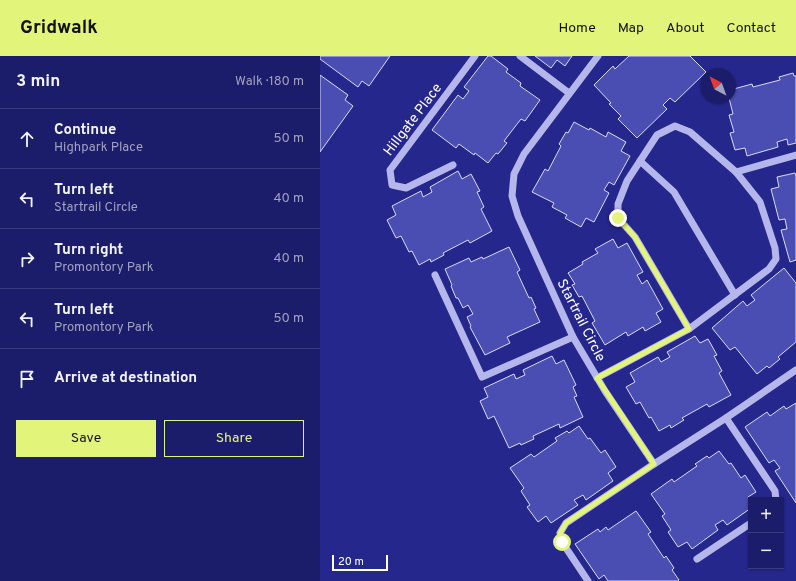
<!DOCTYPE html>
<html lang="en">
<head>
<meta charset="utf-8">
<style>
	:root { --surface:#1c1d6a; --page:#252670; --text:#f1f3f6; --muted:#a0a2c1; --line:#3a3b7e; --accent:#e3f47a }
	body { margin:0; font-family:Overpass,sans-serif; background:var(--page); color:var(--text) }
	.controls { position:absolute; right:12px; bottom:12px; display:grid; overflow:hidden; border-radius:0px; box-shadow:0 1px 3px #0004 }
	.controls button { width:36px; height:36px; display:grid; place-items:center; padding:0; border:0; border-bottom:1px solid var(--line); background:var(--surface); color:var(--text); font:20px sans-serif }
	.compass { position:absolute; left:380px; top:12px; width:36px; height:36px; border-radius:50%; background:var(--surface); box-shadow:0 1px 3px #0004; rotate:319deg }
	.scale { position:absolute; left:12px; bottom:10px; width:56px; box-sizing:border-box; padding-left:4px; border:2px solid #fff; border-top:0; font-size:11px; line-height:14px; white-space:nowrap; color:#fff; -webkit-text-stroke:3px #26278d; paint-order:stroke }
	.stop { position:absolute; width:12px; height:12px; margin:-9px; border:3px solid #e3f47a; border-radius:50%; background:#fff }
	.stop.end { background:#e3f47a; border-color:#fff; box-shadow:0 1px 4px #0008 }
	.list { margin:0; padding:0; list-style:none }
	h2 { display:flex; justify-content:space-between; align-items:center; height:52px; margin:0; padding:0 16px; font-size:17px }
	h2 small { font-size:13px; font-weight:400; color:var(--muted) }
	.list li { display:grid; grid-template-columns:26px 1fr auto; gap:12px; align-items:center; box-sizing:border-box; height:60px; padding:0 16px; border-top:1px solid var(--line) }
	.list b { display:block; font-size:15px; white-space:nowrap }
	.list p { margin:0; font-size:13px; white-space:nowrap; color:var(--muted) }
	.list em { font-size:13px; font-style:normal; color:var(--muted) }
	.actions { display:flex; gap:8px; padding:12px 16px }
	.actions a { flex:1; padding:9px 0; border:1px solid var(--accent); border-radius:0px; text-align:center; font-size:14px; color:var(--accent) }
	.actions .main { background:var(--accent); color:#111 }
	.icon { flex:none; width:22px; height:22px; fill:none; stroke:currentColor; stroke-width:2; stroke-linecap:round; stroke-linejoin:round }
	.map { position:relative; flex:none; width:476px; height:525px; overflow:hidden }
	header { display:flex; align-items:center; gap:24px; box-sizing:border-box; height:56px; padding:0 20px; background:var(--accent); color:#111 }
	header strong { font-size:19px }
	nav { display:flex; gap:22px; margin-inline-start:auto; font-size:14px }
	main { display:flex }
	aside { flex:1; background:var(--surface) }
	.map>svg:first-child { display:block }
	.building { fill:#4a4db2; stroke:#dadaf8 }
	.lines { fill:none; stroke-linecap:round; stroke-linejoin:round }
	.minor { stroke:#b5b6eb; stroke-width:7 }
	.route { stroke:#e3f47a; stroke-width:5 }
	.labels { text-anchor:middle; stroke-width:3; stroke-linejoin:round; paint-order:stroke }
	.street-label { font-size:14px; fill:#fff; stroke:#26278d }
</style>
</head>
<body>
<header>
<strong>Gridwalk</strong>
<nav><a>Home</a><a>Map</a><a>About</a><a>Contact</a></nav>
</header>
<main>
<aside>
<h2>3 min<small>Walk · 180 m</small></h2>
<ul class="list">
<li><svg class="icon" aria-label="ahead" viewBox="0 0 24 24"><path d="M12 20V5M6 11l6-6 6 6"/></svg><div><b>Continue</b><p>Highpark Place</p></div><em>50 m</em></li>
<li><svg class="icon" aria-label="left" viewBox="0 0 24 24"><path d="M17 20v-9H6M10 6l-5 5 5 5"/></svg><div><b>Turn left</b><p>Startrail Circle</p></div><em>40 m</em></li>
<li><svg class="icon" aria-label="right" viewBox="0 0 24 24"><path d="M7 20v-9h11M14 6l5 5-5 5"/></svg><div><b>Turn right</b><p>Promontory Park</p></div><em>40 m</em></li>
<li><svg class="icon" aria-label="left" viewBox="0 0 24 24"><path d="M17 20v-9H6M10 6l-5 5 5 5"/></svg><div><b>Turn left</b><p>Promontory Park</p></div><em>50 m</em></li>
<li><svg class="icon" aria-label="arrive" viewBox="0 0 24 24"><path d="M6 21V4h12l-3 4 3 4H6"/></svg><div><b>Arrive at destination</b></div></li>
</ul>
<div class="actions"><a class="main">Save</a><a>Share</a></div>
</aside>
<div class="map">
<svg width="476" height="525" viewBox="0 0 476 525">
	<rect width="100%" height="100%" fill="#26278d"/>
	<g class="building">
		<path d="M0,0H70L49,30L42,25L38,31L0,3Z"/>
		<path d="M168,0H171L188,13L186,16L201,27L200,30L220,44L205,65L201,63L184,85L187,87L178,98L176,97L168,107L155,97L154,99L139,88L136,92L112,74L138,39L143,43L149,35L144,31Z"/>
		<path d="M215,0H252L245,10L237,4L231,12Z"/>
		<path d="M309,0H370L386,16L355,46L350,42L343,49L347,53L317,82L298,63L301,60L289,48L291,47L274,29L293,10L295,13Z"/>
		<path d="M473,17L474,20H476V87L468,89L467,83L457,86L458,91L427,100L425,92L415,94L410,77L414,76L409,59L413,58L409,42L410,34L432,28L433,31L460,24L459,21Z"/>
		<path d="M0,19L28,39L25,44L33,50L0,96Z"/>
		<path d="M254,66L269,74L270,72L286,81L288,76L306,86L301,95L310,100L294,129L289,126L284,134L289,137L274,166L266,162L261,171L245,162L247,159L232,151L234,147L212,136L225,113L228,115L241,90L239,88L246,76L248,77Z"/>
		<path d="M138,115L142,123L151,118L160,135L157,136L164,151L161,153L172,175L150,187L148,184L123,197L124,199L111,206L110,203L99,209L92,195L89,196L81,180L76,182L67,164L76,159L72,150L101,135L103,141L112,136L110,131Z"/>
		<path d="M475,117L476,120V204L470,206L461,174L467,173L465,163L459,164L451,133L459,131L457,121Z"/>
		<path d="M293,183L298,192L307,187L323,216L317,219L322,228L327,224L343,253L336,257L341,266L325,275L323,271L308,280L306,276L285,289L272,267L275,265L262,240L259,241L252,229L255,228L248,217L263,208L262,206L278,197L275,193Z"/>
		<path d="M189,191L200,214L197,216L209,242L211,241L216,252L214,253L220,266L187,281L190,287L165,299L150,271L151,270L147,261L153,258L148,249L143,252L138,242H136L131,230L132,229L125,213L149,202L151,206L162,201L163,203Z"/>
		<path d="M464,212L476,227V286L458,301L460,303L449,312L447,310L437,318L415,291L410,294L392,272L423,245L427,250L435,244L431,239Z"/>
		<path d="M375,280L380,287L388,283L397,299L394,300L402,315L399,317L411,339L389,351L387,348L362,362L364,364L351,372L350,369L339,375L331,361L329,362L320,346L316,348L306,331L315,326L310,317L338,301L341,306L350,301L347,296Z"/>
		<path d="M232,300L236,308L244,304L256,329L253,331L257,340L254,341L263,361L240,372L239,368L213,380L214,383L201,389L200,387L189,392L174,360L168,363L160,345L168,341L164,332L194,318L196,323L205,319L203,314Z"/>
		<path d="M476,347V447L455,415L460,412L454,404L449,407L425,371L447,356L450,360L464,350L466,353Z"/>
		<path d="M259,370L268,383L270,382L281,397L285,394L296,411L288,417L293,425L266,444L263,439L254,444L258,449L231,467L226,460L218,466L207,451L210,449L201,435L204,432L190,412L211,398L214,401L237,385L235,382L247,375L249,377Z"/>
		<path d="M399,395L409,408L411,407L421,422L425,419L436,436L428,441L431,446V452L407,469L403,464L395,469L398,474L372,493L367,486L358,491L348,476L351,474L342,460L345,458L331,438L352,423L354,426L377,410L375,408L387,400L389,402Z"/>
		<path d="M316,455L331,476L328,478L344,502L346,500L354,512L352,514L359,524L358,525H288L284,519L279,523L255,488L278,473L280,476L286,471L288,474Z"/>
	</g>
	<g class="lines">
		<g class="minor">
			<path d="M200,0L249,37"/>
			<path d="M278,0L204,98L194,118L192,140L198,160L253,281L285,335L334,408L406,362L476,314"/>
			<path d="M320,105L354,136L415,239"/>
			<path d="M133,109L86,132L72,129L70,114L155,0"/>
			<path d="M115,219L162,321L253,281"/>
			<path d="M369,273L315,181L298,162V148L307,125L337,79L355,70L370,76L416,116L476,99"/>
			<path d="M277,322L369,273L449,213L456,203L455,192L440,146L416,116"/>
			<path d="M406,362L455,435L456,444"/>
			<path d="M377,503L431,467"/>
			<path d="M268,525L242,486L240,477L246,467L334,408"/>
		</g>
	</g>
	<g class="lines">
		<path class="route" d="M242,486L240,477L246,467L334,408L277,322L369,273L315,181L298,162"/>
	</g>
	<g class="labels">
		<g class="street-label">
			<text transform="translate(92 63) rotate(-53)" y="5">Hillgate Place</text>
			<text transform="translate(262 264) rotate(63)" y="5">Startrail Circle</text>
		</g>
	</g>
</svg>
<div class="controls">
<button>+</button>
<button>−</button>
</div>
<svg class="compass" viewBox="-18 -18 36 36"><path d="M0-13l5 13h-10z" fill="#e53935"/><path d="M0 13l5-13h-10z" fill="#a0a2c1"/></svg>
<div class="scale">20 m</div>
<div class="stop" style="left:242px;top:486px"></div>
<div class="stop end" style="left:298px;top:162px"></div>
</div>
</main>
</body>
</html>
